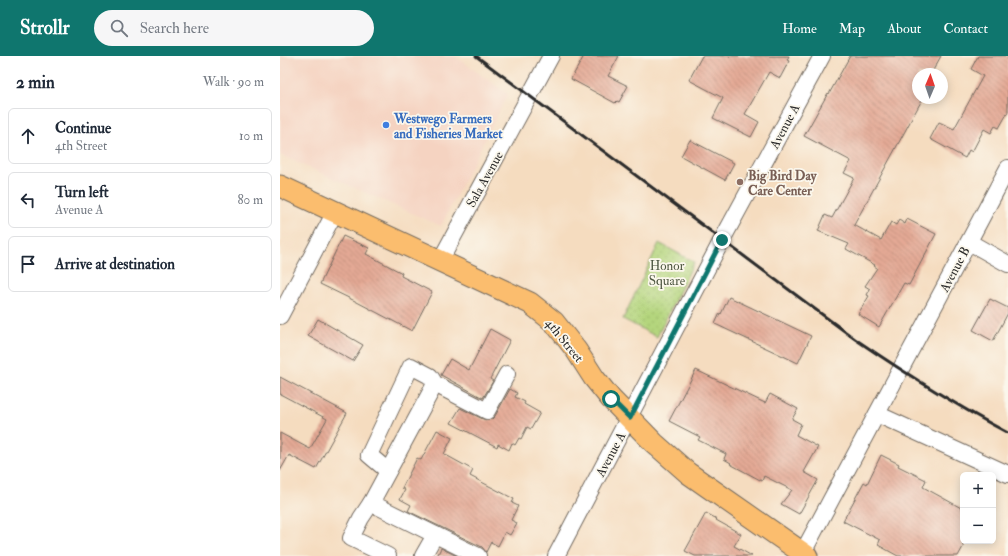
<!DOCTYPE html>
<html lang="en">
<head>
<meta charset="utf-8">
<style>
	:root { --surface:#fff; --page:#f6f6f7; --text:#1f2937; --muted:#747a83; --line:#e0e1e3; --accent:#0f766e }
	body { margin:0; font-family:"IM FELL Double Pica",serif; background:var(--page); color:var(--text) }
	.controls { position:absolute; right:12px; bottom:12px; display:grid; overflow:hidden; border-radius:6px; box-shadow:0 2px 10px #0003 }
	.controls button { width:36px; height:36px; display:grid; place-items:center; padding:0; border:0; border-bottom:1px solid var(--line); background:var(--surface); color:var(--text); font:20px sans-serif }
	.compass { position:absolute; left:632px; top:12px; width:36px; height:36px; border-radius:50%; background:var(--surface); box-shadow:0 2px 10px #0003; rotate:2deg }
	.stop { position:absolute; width:12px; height:12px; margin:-9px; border:3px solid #0f766e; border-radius:50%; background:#fff }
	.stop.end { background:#0f766e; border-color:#fff; box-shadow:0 1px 4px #0008 }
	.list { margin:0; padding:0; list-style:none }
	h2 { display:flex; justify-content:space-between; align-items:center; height:52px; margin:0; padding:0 16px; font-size:17px }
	h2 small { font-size:13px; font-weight:400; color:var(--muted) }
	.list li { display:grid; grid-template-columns:26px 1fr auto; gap:12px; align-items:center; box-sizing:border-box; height:56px; margin:0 8px 8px; padding:0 8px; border:1px solid var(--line); border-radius:6px }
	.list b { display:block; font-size:15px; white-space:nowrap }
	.list p { margin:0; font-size:13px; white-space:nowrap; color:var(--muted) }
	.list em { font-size:13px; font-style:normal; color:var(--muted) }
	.icon { flex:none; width:22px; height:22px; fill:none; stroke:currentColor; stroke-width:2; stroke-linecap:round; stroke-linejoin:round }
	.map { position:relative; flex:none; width:728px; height:500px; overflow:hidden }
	header { display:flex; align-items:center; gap:24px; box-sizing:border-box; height:56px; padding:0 20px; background:var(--accent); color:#fff }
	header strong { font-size:19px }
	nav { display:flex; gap:22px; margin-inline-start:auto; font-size:14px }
	.search { width:280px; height:36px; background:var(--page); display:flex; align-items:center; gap:10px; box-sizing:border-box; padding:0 14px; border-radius:22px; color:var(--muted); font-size:15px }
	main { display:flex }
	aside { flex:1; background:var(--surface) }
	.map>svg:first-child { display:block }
	.built { fill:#f5d3c1 }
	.green { fill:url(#green-dots); stroke:#708054 }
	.building { fill:url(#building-back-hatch) }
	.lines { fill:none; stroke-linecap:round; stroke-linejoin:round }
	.minor-casing { stroke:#72695f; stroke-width:18 }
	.major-casing { stroke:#72695f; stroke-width:23 }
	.minor { stroke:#fff; stroke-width:16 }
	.major { stroke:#fbbd6e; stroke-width:21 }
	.rail { stroke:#2b2b2b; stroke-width:3 }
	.route { stroke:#0f766e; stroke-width:5 }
	.shop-dot { fill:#3f7fe0; stroke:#fbf7ec; stroke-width:1.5 }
	.education-dot { fill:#8d6e63; stroke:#fbf7ec; stroke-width:1.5 }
	.labels { text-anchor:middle; stroke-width:3.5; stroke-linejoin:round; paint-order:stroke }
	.shop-label { font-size:13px; font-weight:bold; fill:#366cbe; stroke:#fbf7ec; text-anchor:start }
	.street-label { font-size:13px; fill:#2b2b2b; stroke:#fbf7ec }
	.education-label { font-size:13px; font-weight:bold; fill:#785e54; stroke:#fbf7ec; text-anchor:start }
	.park-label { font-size:13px; fill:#4d5640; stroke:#fbf7ec }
</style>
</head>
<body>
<header>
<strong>Strollr</strong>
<div class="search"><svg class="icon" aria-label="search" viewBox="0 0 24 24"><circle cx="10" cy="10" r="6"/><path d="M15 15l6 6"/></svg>Search here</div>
<nav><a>Home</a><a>Map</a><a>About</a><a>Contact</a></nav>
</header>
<main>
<aside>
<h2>2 min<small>Walk · 90 m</small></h2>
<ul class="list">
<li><svg class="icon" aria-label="ahead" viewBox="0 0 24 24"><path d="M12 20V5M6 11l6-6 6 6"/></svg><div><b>Continue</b><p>4th Street</p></div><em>10 m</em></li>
<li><svg class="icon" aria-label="left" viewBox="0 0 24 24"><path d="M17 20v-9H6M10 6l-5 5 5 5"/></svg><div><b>Turn left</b><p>Avenue A</p></div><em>80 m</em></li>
<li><svg class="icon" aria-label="arrive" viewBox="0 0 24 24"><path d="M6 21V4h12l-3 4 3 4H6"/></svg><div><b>Arrive at destination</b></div></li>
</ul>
</aside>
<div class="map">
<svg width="728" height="500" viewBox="0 0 728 500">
	<defs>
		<pattern id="green-dots" width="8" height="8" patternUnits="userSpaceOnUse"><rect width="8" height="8" fill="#b4d57d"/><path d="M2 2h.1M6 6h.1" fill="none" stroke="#9bb76c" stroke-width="1.8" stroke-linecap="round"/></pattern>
		<pattern id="building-back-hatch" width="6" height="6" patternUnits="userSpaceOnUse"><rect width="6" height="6" fill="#e4a994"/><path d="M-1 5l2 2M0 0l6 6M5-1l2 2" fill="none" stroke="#b98a79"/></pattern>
	</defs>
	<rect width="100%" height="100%" fill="#fbf7ec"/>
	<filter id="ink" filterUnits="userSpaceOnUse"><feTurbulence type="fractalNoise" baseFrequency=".025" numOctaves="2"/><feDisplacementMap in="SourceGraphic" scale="8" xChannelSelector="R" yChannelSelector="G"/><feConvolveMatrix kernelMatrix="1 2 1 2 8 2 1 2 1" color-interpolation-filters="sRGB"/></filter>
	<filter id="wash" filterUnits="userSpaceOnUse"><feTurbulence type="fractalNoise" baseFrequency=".012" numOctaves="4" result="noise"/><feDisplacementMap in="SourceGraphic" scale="16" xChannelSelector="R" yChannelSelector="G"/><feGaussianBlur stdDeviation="0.9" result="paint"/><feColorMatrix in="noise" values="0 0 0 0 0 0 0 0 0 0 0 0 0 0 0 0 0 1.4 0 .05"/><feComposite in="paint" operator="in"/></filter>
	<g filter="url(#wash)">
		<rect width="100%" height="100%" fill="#f5dcbf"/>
		<path class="built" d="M0,0H175L228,38L161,170L0,99Z"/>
		<path class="green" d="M379,187L414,206L377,281L343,263Z"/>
		<g id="blocks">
			<g class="building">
				<path d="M304,0H339L328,20L348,30L339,46L337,45L335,47L291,23Z"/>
				<path d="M422,0H509L507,4L509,5L500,22L489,16L465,58L479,66L471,81L433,62L443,42L409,24Z"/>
				<path d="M570,0H661L651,18H638V42H643L574,169L601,184L611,166L616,169L619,164L625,168L627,163L656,178L629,229L624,227L599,271L578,258L589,240L587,239L590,233L585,230L597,212L594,210L595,209L566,193L569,188L538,175L545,159L552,162L574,122L564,117L571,105L524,80L548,37L549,38Z"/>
				<path d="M698,0H728V56L719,72L715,70L711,77L704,73L692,96L689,94L685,102L650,83L659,66L674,73L703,20L691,13Z"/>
				<path d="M410,84L454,107L445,124L401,100Z"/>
				<path d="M63,180L89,192L86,198L122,217L121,220L152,236L132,275L75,245L40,228Z"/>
				<path d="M449,241L531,280L518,307L435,268L440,257L441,258Z"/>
				<path d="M710,243L728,252V257L713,285L693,274Z"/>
				<path d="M38,263L83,289L73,305L28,280Z"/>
				<path d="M210,273L230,284L210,323L213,325L203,342L161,319L170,303L189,314Z"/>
				<path d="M416,314L485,347L490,338L518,353L512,363L521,368L516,379L538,391L524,416L538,424L519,458L501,448L512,434L484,420L482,425L450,408L451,407L444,403L446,398L418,384L420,381L389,365Z"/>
				<path d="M0,321L67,357L36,413L9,399L0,415V377L30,393L47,363L0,338Z"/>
				<path d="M230,333L237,337L235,341L245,346L244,348L260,357L251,373L247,371L241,383L239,382L235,389L232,387L229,394L218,388L217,391L171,367L180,352L203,363L207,364L212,363L215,360Z"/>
				<path d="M157,374L172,382L164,398L193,414L190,420L234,443L232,447L238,450L231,464L237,467L230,479L225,476L218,490L211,486L206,496L202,491L128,455L131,449L120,443L125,434L122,432L137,402L141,404Z"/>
				<path d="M601,399L619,408L618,410L646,424L643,431L683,453V491L678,500H618L598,489L600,484L563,465L584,426L587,428Z"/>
				<path d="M426,457L437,463L436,464L461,478L454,490L472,500H415L405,495Z"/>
				<path d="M161,492L177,500H157Z"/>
			</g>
		</g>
	</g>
	<g filter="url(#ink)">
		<use href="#blocks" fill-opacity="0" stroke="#72695f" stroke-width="1"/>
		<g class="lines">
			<g class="minor-casing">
				<g id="minor">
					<path d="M689,186L728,208"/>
					<path d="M160,205L271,0"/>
					<path d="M0,260L55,156"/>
					<path d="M597,358L728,418"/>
					<path d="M108,415L89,399L131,310L150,320L155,328"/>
					<path d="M91,447L81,462L71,482L108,500"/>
					<path d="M143,500L155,479"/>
					<path d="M198,500L91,447L155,328L207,355L227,318"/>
					<path d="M276,500L442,184L542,0"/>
					<path d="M521,500L728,112"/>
				</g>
			</g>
			<g class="major-casing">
				<path id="major" d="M0,130L250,247L274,266L296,294L314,322L331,343L374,387L408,417L527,500"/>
			</g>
			<use href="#minor" class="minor"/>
			<use href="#major" class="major"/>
			<path class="rail" d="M196,0L575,283C625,317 675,349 728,377"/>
		</g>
	</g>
	<g class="lines" filter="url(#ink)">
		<path class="route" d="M331,343L350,362L442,184"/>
	</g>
	<circle class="shop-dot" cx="106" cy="69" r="4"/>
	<circle class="education-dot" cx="460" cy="126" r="4"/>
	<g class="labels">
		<g class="shop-label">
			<text x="114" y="67">Westwego Farmers<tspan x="114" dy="15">and Fisheries Market</tspan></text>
		</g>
		<g class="street-label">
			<text transform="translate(504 70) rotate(-62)" y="5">Avenue A</text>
			<text transform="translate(204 123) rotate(-61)" y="5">Sala Avenue</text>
			<text transform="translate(674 213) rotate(-62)" y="5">Avenue B</text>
			<text transform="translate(285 284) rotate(51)" y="5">4th Street</text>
			<text transform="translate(330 398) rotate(-62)" y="5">Avenue A</text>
		</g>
		<g class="education-label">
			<text x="468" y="124">Big Bird Day<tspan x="468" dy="15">Care Center</tspan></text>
		</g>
		<g class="park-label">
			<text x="387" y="214">Honor<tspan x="387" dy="15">Square</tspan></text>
		</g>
	</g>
</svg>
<div class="controls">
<button>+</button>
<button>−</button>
</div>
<svg class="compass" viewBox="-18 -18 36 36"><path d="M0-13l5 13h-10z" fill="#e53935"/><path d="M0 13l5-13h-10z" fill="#747a83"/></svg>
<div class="stop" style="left:331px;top:343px"></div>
<div class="stop end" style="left:442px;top:184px"></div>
</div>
</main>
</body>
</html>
